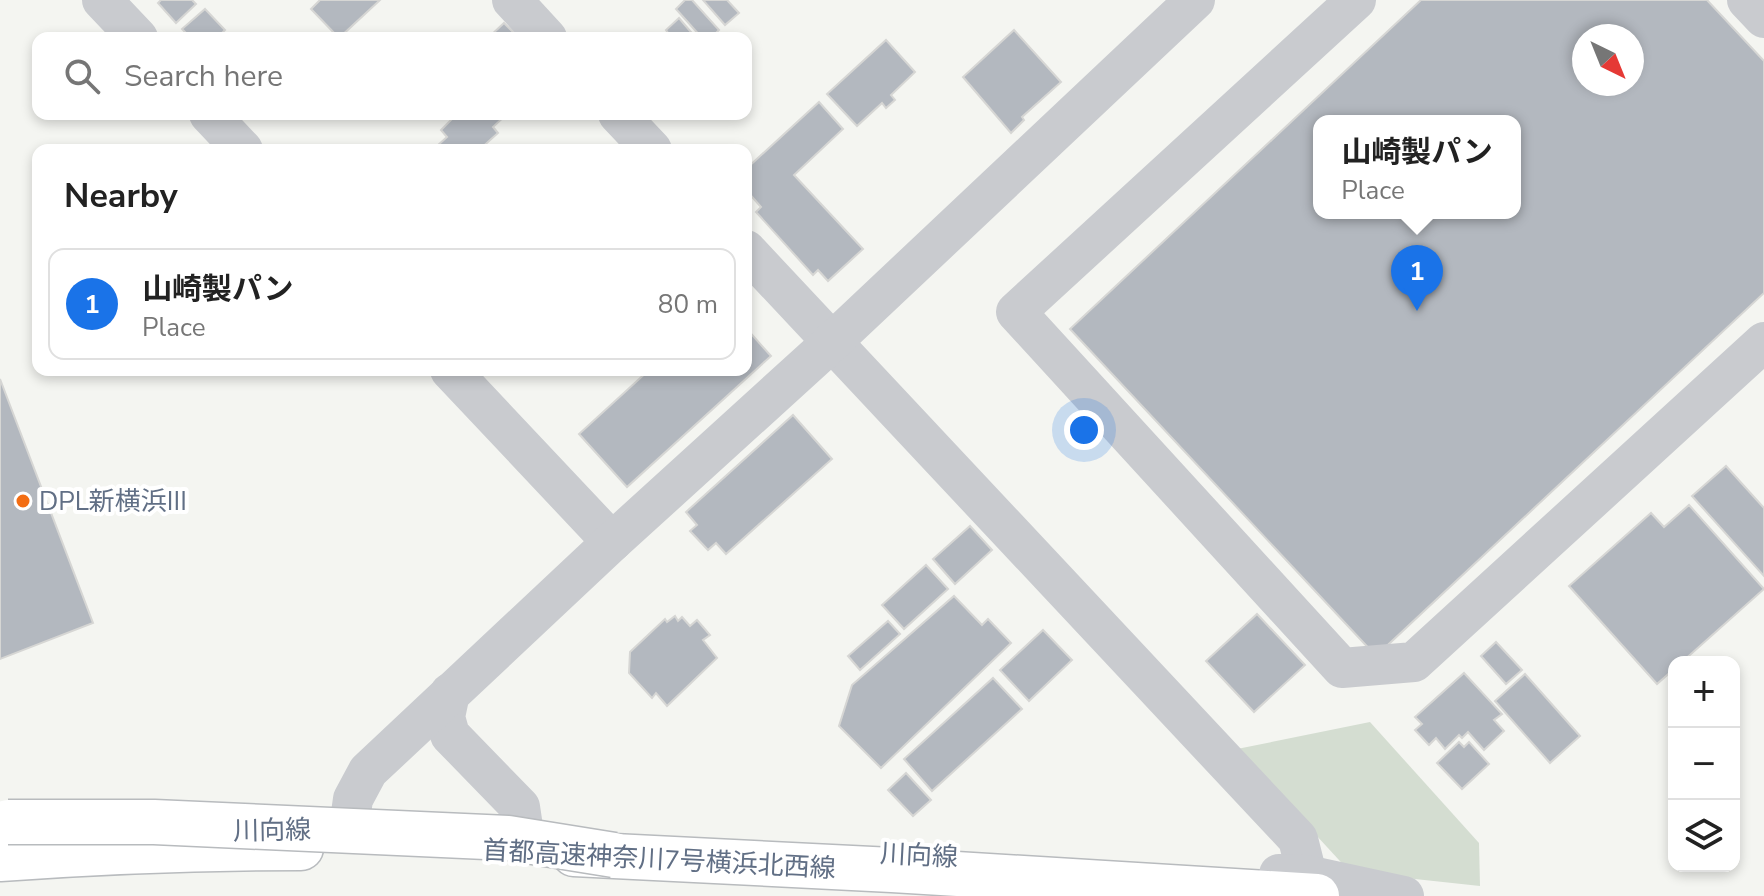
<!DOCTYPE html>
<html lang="en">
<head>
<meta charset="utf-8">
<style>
	:root { --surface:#fff; --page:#f2f2f2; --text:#222; --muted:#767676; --line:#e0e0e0; --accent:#1a73e8 }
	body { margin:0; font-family:"Nunito Sans","Noto Sans JP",sans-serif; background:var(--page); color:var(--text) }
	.controls { position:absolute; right:24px; bottom:24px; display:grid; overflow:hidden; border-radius:16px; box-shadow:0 4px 12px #0003 }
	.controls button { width:72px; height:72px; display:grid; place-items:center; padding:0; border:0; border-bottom:2px solid var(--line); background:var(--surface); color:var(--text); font:40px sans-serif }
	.compass { position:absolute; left:1572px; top:24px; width:72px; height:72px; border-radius:50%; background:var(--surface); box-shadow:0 4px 12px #0003; rotate:137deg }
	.you { position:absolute; left:1084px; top:430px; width:28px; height:28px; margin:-20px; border:6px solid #fff; border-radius:50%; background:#1a73e8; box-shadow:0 0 0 12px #1a73e833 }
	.badge { display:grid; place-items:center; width:52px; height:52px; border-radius:50%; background:var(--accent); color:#fff; font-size:26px; font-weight:700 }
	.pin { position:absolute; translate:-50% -66px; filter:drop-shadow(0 2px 4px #0008) }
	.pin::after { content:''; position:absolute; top:42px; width:28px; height:24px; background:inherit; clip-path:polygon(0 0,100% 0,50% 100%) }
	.popup { position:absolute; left:1313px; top:115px; width:208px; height:104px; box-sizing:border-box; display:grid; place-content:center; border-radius:16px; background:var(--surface); filter:drop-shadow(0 2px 6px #0005); font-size:26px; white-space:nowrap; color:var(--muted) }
	.popup b { font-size:30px; color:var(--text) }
	.popup::after { content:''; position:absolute; left:50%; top:100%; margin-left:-16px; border:16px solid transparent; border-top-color:var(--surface) }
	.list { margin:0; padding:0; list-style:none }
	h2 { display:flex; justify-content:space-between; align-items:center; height:104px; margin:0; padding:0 32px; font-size:34px }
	h2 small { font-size:26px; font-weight:400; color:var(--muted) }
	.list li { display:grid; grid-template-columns:52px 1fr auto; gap:24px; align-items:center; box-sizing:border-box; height:112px; margin:0 16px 16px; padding:0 16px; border:2px solid var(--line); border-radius:16px }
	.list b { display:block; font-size:30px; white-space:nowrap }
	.list p { margin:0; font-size:26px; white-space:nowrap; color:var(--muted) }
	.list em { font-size:26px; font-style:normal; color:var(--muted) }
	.icon { flex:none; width:44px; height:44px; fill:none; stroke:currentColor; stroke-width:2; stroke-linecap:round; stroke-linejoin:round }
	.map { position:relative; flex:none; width:1764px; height:896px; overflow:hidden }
	.search { position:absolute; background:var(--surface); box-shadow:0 4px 12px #0003; left:32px; top:32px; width:720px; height:88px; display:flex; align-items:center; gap:20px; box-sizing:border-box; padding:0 28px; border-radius:16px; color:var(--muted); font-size:30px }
	.panel { position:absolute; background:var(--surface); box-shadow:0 4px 12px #0003; left:32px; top:144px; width:720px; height:232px; border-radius:16px }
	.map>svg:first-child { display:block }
	.green { fill:#d4ddd1 }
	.building { fill:#b3b8bf; stroke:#d6d6d4; stroke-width:2; fill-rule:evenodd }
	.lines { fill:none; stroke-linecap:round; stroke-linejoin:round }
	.highway-casing { stroke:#b8bbbe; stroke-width:47 }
	.minor { stroke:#c9cbcf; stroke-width:40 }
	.highway { stroke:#fff; stroke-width:44 }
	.highway-bridge-casing { stroke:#b8bbbe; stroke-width:47; stroke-linecap:butt }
	.highway-bridge { stroke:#fff; stroke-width:44 }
	.poi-dot { fill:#f36d13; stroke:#fff; stroke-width:3 }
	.labels { text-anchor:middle; stroke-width:8; stroke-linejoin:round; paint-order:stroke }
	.poi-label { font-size:26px; fill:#616f85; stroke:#fff; text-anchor:start }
	.street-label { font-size:26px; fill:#616f85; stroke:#fff }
</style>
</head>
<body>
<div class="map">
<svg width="1764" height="896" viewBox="0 0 1764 896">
	<rect width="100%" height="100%" fill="#f4f5f1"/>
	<path class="green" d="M1370,722L1479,843L1480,886L1350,872L1237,749Z"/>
	<g class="building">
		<path d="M161,0H192L196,4L176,23L158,3Z"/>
		<path d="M320,0H380L339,38L311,9Z"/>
		<path d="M685,0H692L719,30L711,38H702L676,9Z"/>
		<path d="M703,0H727L739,13L725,25Z"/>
		<path d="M1421,0H1707L1764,61V293L1376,656L1070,329ZM1584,36H1632V84H1584ZM1319,121H1515V213H1319Z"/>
		<path d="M205,9L225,30L217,38H191L182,29Z"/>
		<path d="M679,18L696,38H672L666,30Z"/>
		<path d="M504,23L519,38H488Z"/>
		<path d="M1014,30L1061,82L1022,117L1024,120L1011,133L963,77Z"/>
		<path d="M886,40L915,72L891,95L895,100L886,108L882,103L857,126L827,94Z"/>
		<path d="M819,102L843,129L794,175L863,249L828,281L818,270L813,275L756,212L761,207L746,190V169Z"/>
		<path d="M455,114H507L493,127L498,133L479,150H438L436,147L447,137L441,130L456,115Z"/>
		<path d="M746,328L771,356L627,487L579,434L649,370H746Z"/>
		<path d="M0,379L93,623L0,659Z"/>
		<path d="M793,415L832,459L726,554L716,543L708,550L690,531L697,525L686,512Z"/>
		<path d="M1726,466L1764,508V576L1692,496Z"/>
		<path d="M1689,505L1764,589L1682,662H1674V669L1657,684L1569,586L1651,513L1664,527Z"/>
		<path d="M970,526L992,550L955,584L933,559Z"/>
		<path d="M926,565L948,589L904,629L882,605Z"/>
		<path d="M954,596L982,625L988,619L1011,643L881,768L839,726L852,685Z"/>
		<path d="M1257,614L1305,665L1254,712L1206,661Z"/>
		<path d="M675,616L678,621L682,617L690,626L697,620L710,635L703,640L717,658L667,706L656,693L652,698L629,673L630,652L665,619L667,622Z"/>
		<path d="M888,621L900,634L860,670L848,656Z"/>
		<path d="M1043,630L1072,660L1029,701L1000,670Z"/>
		<path d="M1496,642L1522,670L1506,684L1481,656Z"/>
		<path d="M1464,673L1502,714L1494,720L1504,731L1484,750L1468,732L1462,738L1459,735L1445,749L1436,738L1429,745L1415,730L1422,724L1415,717Z"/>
		<path d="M1525,674L1580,736L1550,763L1495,701Z"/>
		<path d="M993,678L1022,709L932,791L904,759Z"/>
		<path d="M1459,742L1464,747L1469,742L1489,764L1462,789L1437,763Z"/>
		<path d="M906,773L931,800L913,816L888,790Z"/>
	</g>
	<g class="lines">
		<g class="highway-casing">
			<g id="highway">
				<path d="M574,854L892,870L1317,896"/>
				<path d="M0,859C100,852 201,848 301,848"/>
			</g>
		</g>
		<g class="minor">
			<path d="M102,0L138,38"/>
			<path d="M512,0L547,38"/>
			<path d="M1356,0L1016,312L1342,668L1414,662L1764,342"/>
			<path d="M1747,0L1764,18"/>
			<path d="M209,114L243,150"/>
			<path d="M618,114L652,150"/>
			<path d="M746,250L1298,839L1307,875"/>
			<path d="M450,370L612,542"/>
			<path d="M450,693L445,717L450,735L520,807L524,834"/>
			<path d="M349,828L353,799L368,771L612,542L832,342L1195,0"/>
			<path d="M1279,874L1307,875L1404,896"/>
		</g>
		<use href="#highway" class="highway"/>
		<g class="highway-bridge-casing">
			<path id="highway-bridge" d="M8,822H154L508,838L614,855"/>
		</g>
		<use href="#highway-bridge" class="highway-bridge"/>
	</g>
	<circle class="poi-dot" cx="23" cy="501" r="8"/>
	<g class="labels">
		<g class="poi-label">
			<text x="39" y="510">DPL新横浜III</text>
		</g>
		<g class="street-label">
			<text transform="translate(272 830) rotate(-1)" y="9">川向線</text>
			<text transform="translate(919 855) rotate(3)" y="9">川向線</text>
			<text transform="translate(659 859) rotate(3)" y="9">首都高速神奈川7号横浜北西線</text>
		</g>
	</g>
</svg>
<div class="controls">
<button>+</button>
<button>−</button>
<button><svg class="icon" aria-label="layers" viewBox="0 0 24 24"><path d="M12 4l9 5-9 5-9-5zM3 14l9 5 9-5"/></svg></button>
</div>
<svg class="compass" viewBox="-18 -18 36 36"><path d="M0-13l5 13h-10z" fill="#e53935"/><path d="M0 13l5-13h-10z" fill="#767676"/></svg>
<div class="you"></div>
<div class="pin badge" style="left:1417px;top:311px">1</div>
<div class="popup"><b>山崎製パン</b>Place</div>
<div class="search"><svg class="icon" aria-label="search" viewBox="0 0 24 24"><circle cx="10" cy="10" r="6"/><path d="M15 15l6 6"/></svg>Search here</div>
<section class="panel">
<h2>Nearby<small></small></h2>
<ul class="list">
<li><span class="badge">1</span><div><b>山崎製パン</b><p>Place</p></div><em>80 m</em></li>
</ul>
</section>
</div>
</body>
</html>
